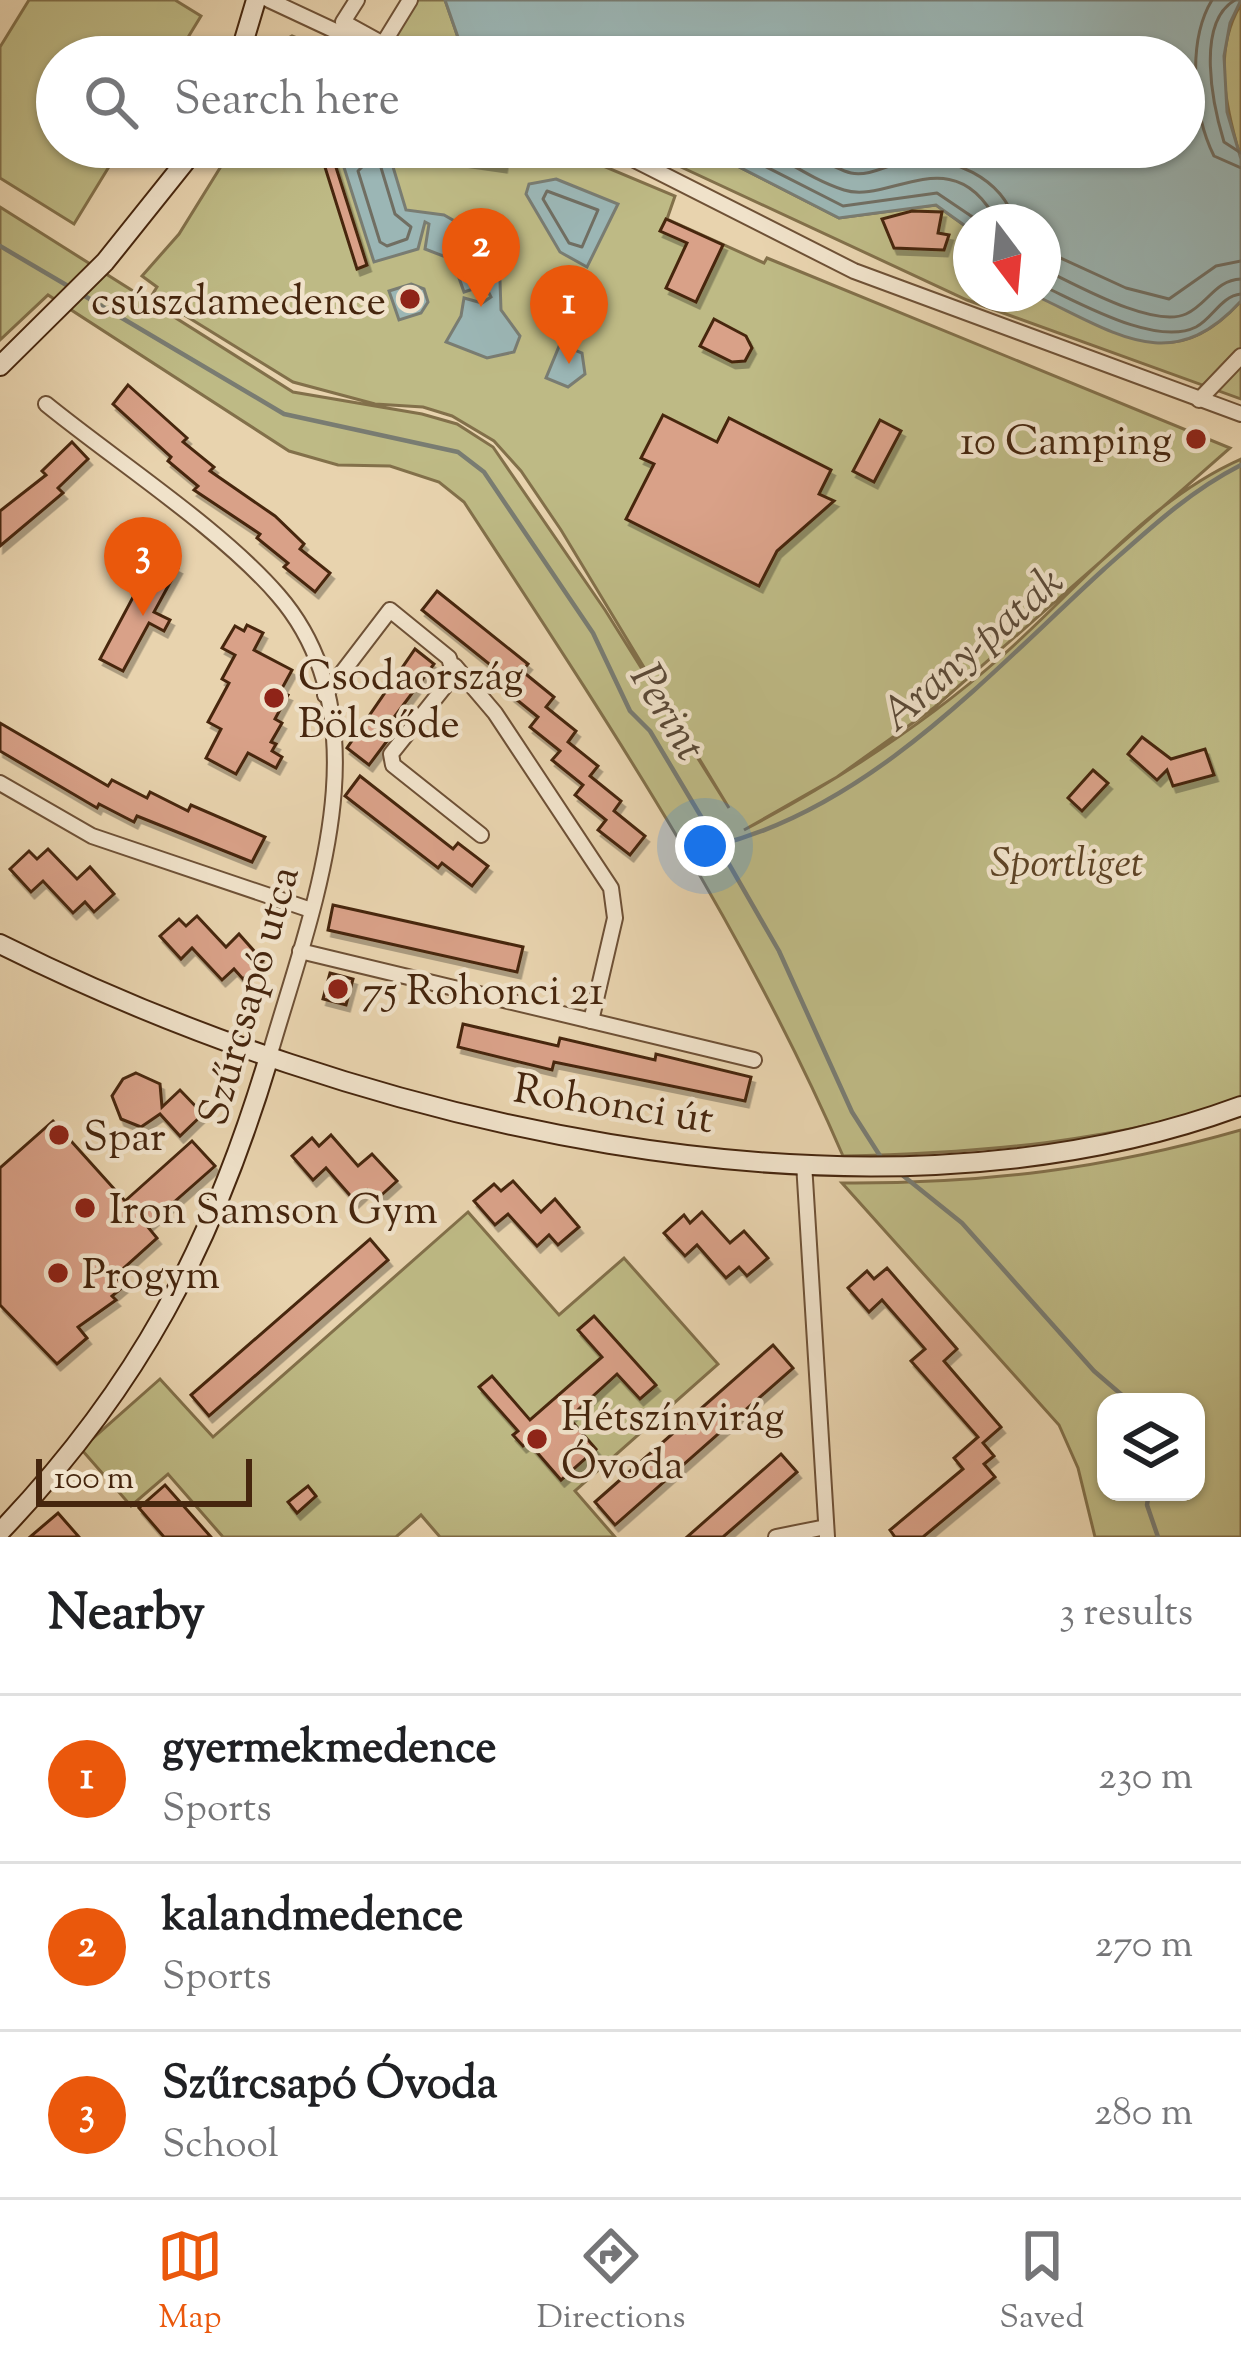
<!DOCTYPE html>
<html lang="en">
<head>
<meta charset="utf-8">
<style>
	:root { --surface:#fff; --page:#f6f6f6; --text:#202124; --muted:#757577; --line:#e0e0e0; --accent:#ea580c }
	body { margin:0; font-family:"Sorts Mill Goudy",serif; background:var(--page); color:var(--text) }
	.controls { position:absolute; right:36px; bottom:36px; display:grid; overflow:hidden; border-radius:24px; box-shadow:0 3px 9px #0004 }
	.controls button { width:108px; height:108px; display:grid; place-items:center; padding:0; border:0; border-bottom:3px solid var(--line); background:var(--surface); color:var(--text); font:60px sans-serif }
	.compass { position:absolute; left:953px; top:204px; width:108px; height:108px; border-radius:50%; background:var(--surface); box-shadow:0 3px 9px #0004; rotate:164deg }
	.scale { position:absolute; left:36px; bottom:30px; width:216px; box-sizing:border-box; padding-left:12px; border:6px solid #46260e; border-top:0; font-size:33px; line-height:42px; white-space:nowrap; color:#46260e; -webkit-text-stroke:9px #f0e2ca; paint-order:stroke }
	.you { position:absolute; left:705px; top:846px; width:42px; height:42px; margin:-30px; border:9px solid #fff; border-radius:50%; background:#1a73e8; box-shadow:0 0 0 18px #1a73e833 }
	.badge { display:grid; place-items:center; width:78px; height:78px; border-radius:50%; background:var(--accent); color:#fff; font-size:39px; font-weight:700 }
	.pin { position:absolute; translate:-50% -99px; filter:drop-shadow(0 3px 6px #0008) }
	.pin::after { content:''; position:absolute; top:63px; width:42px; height:36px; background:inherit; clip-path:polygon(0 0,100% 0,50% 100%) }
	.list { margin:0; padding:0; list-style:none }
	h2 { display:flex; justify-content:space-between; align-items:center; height:156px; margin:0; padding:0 48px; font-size:51px }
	h2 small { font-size:39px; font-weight:400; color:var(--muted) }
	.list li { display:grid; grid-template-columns:78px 1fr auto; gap:36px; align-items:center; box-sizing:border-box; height:168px; padding:0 48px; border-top:3px solid var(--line) }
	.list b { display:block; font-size:45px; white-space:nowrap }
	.list p { margin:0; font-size:39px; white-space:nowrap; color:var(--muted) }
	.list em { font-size:39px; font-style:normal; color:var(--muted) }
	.icon { flex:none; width:66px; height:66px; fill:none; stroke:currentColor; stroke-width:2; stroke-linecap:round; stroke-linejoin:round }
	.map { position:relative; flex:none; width:1241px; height:1537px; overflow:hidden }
	.search { position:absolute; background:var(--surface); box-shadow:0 3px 9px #0004; left:36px; right:36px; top:36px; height:132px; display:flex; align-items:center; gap:30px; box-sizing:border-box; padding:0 42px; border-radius:66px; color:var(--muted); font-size:45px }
	.sheet { height:660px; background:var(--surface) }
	nav { display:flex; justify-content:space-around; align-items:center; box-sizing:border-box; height:168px; border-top:3px solid var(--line); background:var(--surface); font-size:33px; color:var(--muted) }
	nav a { display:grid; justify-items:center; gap:6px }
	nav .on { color:var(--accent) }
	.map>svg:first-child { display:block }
	.green { fill:#beba85; stroke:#82704a; stroke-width:3; fill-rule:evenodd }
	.water { fill:#9bb6b5; stroke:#797c72; stroke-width:3 }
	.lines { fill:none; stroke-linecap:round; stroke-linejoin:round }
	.shore { stroke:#706e62; stroke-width:3 }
	.stream { stroke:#797c72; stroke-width:4.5 }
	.building { fill:#d9a188; stroke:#46260e; stroke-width:3; filter:url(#shadow) }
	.street-casing { stroke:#6e5136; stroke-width:18 }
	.secondary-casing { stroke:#46260e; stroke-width:22 }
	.street { stroke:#f0e2ca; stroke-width:14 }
	.secondary { stroke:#f0e2ca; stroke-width:18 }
	.poi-dot { fill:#8f2418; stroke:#f0e2ca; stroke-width:4.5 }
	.labels { text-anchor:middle; stroke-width:9; stroke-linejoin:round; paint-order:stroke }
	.poi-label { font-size:42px; fill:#46260e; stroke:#f0e2ca; text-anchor:start }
	.park-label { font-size:42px; font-style:italic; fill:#5e4426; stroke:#f0e2ca }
	.street-label { font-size:42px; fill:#46260e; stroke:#f0e2ca }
	.water-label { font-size:45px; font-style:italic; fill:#5b4a38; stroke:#f0e2ca }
</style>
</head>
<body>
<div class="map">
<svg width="1241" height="1537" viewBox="0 0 1241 1537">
	<defs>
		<filter id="shadow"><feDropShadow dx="3.5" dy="6" stdDeviation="0" flood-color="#0004"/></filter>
	</defs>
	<rect width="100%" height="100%" fill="#e8d3ae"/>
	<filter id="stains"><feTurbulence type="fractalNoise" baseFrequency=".00167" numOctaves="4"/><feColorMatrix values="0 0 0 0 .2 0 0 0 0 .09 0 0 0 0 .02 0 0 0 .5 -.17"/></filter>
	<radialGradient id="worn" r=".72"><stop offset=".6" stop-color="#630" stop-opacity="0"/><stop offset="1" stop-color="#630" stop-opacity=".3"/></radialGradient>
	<g class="green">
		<path d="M29,0H175L201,16L176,57H57V147H121L74,224L0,178V47Z"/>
		<path d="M415,0H445L460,43L496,57H415L387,46Z"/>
		<path d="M1241,4V159C1226,109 1212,51 1241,4Z"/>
		<path d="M292,36L343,57H272L276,45Z"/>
		<path d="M233,147H558L675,196L667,219L764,263L767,258L1230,448L935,707L837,777L744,830C837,781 923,726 1002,656C1077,590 1148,500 1241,459V1097C1131,1142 962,1154 843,1156C743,924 602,713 464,502L439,482L390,466L338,465L289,451L48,295L0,340V207L293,392L422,414L457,424L493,447L605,610L729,808L561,530L521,471L494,441L452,416L423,407L375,404L293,382L152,295L157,287L142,276L179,234Z"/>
		<path d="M638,147H700L839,218L936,205L971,230V294C991,294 1018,290 1037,296C1119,326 1168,381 1241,301V399L967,300Z"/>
		<path d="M1241,1130V1537H1095L1078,1468L1059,1425L842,1183C984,1184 1105,1169 1241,1130ZM1106,1402H1196V1492H1106Z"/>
		<path d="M468,1212L559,1315L624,1258L718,1364L575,1491L615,1537H440L421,1515L396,1537H223L168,1474L131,1506L81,1449L160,1379L213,1437Z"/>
	</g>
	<g class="water">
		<path d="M445,0H1241L1230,23L1224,56L1227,112L1241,159V301C1170,379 1113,331 1032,294H1043V222H971V230L936,205L839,218L700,147H1184V57H496L460,43Z"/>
		<path d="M376,147H387L406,210L444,215L465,227L443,256L425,249L429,224L425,222L418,249L374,262L341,158Z"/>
		<path d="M556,179L618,204L587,267L560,252L526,194L529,184Z"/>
		<path d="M488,252L500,281L501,310L520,336L514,352L487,358L446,342L461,316L464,298L482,303L491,297L485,285L464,292L458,275Z"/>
		<path d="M411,284L424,289L428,302L421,313L399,320L389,291Z"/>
		<path d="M560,344L582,353L585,374L568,387L546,378Z"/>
	</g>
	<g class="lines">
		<g class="shore">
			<path d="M1212,0C1187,41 1193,114 1214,156L1241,168"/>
			<path d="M1235,0C1195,23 1213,106 1224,142L1241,153"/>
			<path d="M727,147L843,206L937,193L980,222"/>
			<path d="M760,147C787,161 815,181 844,190C889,205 954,137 997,222"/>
			<path d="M799,147C815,155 834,169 851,173C869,177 890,164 907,161C951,154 1002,178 1015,222"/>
			<path d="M372,157L379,161L395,214L411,227L407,239L387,246L380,242L358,171Z"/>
			<path d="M547,191L598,210L582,247L569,243L543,199Z"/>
			<path d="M1043,250L1126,288L1169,299L1216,266L1241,261"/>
			<path d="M1043,269C1075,284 1153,329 1186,314C1208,304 1215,280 1241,279"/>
			<path d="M1043,286C1080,303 1156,347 1196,327C1213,318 1221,296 1241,294"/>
		</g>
		<g class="stream">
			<path d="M0,246L68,286"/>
			<path d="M83,295L284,414L458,452L484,472L593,633L630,711L650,731L718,845L779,951L852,1112L882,1159"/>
			<path d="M718,845C872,806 990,673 1103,570C1147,531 1188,492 1241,465"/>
			<path d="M896,1170L962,1223L1094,1371L1130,1402"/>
			<path d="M1149,1492L1147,1505L1158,1537"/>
		</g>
	</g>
	<g class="building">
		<path d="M456,147H512L511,160L504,159L503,166L454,159Z"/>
		<path d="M334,161L367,265L357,269L324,164Z"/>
		<path d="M912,211L942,212L938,233L949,235L944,250L894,248L882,219Z"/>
		<path d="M666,219L723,245L696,302L666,288L687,243L660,231Z"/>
		<path d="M714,319L746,336L752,348L745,361L732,362L700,346Z"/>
		<path d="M128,385L187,438L183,442L214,467L210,471L275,516L304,544L300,549L330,573L315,592L284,567L288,563L257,538L260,534L194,490L198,486L168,461L171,457L113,404Z"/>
		<path d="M663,415L717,442L729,418L831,470L819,494L834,501L777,551L759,586L626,519L654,464L641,458Z"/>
		<path d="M880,420L901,431L874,482L853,471Z"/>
		<path d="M72,442L88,459L58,488L63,493L0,546V511L46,475L42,471Z"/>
		<path d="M155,556L178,568L154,612L170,620L164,631L149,623L123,671L100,659Z"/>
		<path d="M437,591L528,664L522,671L554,697L546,707L576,731L568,742L598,766L590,776L621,801L614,811L645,836L630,855L598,830L606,820L575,795L583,785L552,760L560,751L530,727L538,717L506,691L513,683L422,610Z"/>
		<path d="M247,625L263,633L254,650L292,670L280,692L288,695L275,719L282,723L271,742L276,744L272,751L282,757L276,768L248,753L236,774L206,758L221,729L208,722L229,683L222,679L235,655L222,648L235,626L244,631Z"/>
		<path d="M415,649L434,664L386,728L393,733L369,765L347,748Z"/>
		<path d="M0,723L108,786L112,780L147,798L150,792L188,811L191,805L265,837L252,862L137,816L134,822L99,804L97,808L0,751Z"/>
		<path d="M1142,737L1171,759L1205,749L1214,775L1173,786L1167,770L1157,780L1128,754Z"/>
		<path d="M1093,770L1108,783L1082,811L1068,798Z"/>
		<path d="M360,776L453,849L458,843L488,866L472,886L442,863L438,868L345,796Z"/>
		<path d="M48,849L77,879L90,867L114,894L94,912L85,902L73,913L43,881L31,892L10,869L29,851L37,859Z"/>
		<path d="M333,905L523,947L517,972L328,930Z"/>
		<path d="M197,916L226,947L239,934L263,961L243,979L234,969L222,980L192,948L181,959L160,936L179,919L186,926Z"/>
		<path d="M330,973L353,979L346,1005L323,999Z"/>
		<path d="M463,1024L558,1046L560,1038L655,1060L656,1054L751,1077L745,1101L554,1062L552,1070L458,1047Z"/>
		<path d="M136,1073L160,1084L162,1107L180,1090L203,1114L180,1136L160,1114L141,1127L121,1119L112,1096L123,1079Z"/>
		<path d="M53,1121L125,1201L192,1141L215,1166L147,1226L157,1238L115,1276L124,1286L112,1296L116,1300L78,1327L87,1338L57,1364L0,1305V1168Z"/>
		<path d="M331,1135L358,1166L372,1154L397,1181L376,1200L367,1190L355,1201L326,1168L313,1180L292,1156L312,1138L319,1146Z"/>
		<path d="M513,1181L541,1212L555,1199L579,1227L558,1245L549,1235L537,1246L508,1214L495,1225L474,1201L494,1184L501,1191Z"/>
		<path d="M702,1212L730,1243L744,1231L768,1258L747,1276L739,1267L726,1278L697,1245L685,1256L664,1233L684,1215L690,1223Z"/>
		<path d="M370,1239L388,1260L209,1416L191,1395Z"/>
		<path d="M887,1268L957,1349L944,1361L1001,1427L983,1443L994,1456L984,1464L995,1477L923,1537H895L890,1530L963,1469L954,1458L978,1437L911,1361L925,1349L882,1300L869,1312L848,1288L867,1271L874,1279Z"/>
		<path d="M594,1316L656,1385L640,1399L617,1374L569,1418L596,1449L561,1480L528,1442L523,1446L513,1435L518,1431L479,1387L492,1376L530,1420L602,1357L578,1330Z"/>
		<path d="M773,1345L793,1368L615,1525L595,1502Z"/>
		<path d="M781,1454L797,1472L723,1537H687Z"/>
		<path d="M165,1485L211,1537H164L139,1508Z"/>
		<path d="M308,1486L316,1496L297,1513L288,1502Z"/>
		<path d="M58,1513L79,1537H30Z"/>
	</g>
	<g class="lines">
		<g class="street-casing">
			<g id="street">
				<path d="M269,0L391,57"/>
				<path d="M357,0L343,22L383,44L410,0"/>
				<path d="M609,147L854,271L1241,414"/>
				<path d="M1199,400L1241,356"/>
				<path d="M46,404C116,461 221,529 278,595C390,724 309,917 269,1057"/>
				<path d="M455,666L495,713L611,888L615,918L591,1021"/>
				<path d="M325,695L390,610L449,658L454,675L391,754L393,765L481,835"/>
				<path d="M0,783L92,836L311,910"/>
				<path d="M300,951L754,1060"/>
				<path d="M804,1163L827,1537"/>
				<path d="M776,1537L826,1527"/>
			</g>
		</g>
		<g class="secondary-casing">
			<g id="secondary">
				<path d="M239,57L256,0"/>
				<path d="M0,366L105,262L197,147"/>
				<path d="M0,944C352,1120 859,1247 1241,1106"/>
				<path d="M0,1532C138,1388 212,1247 269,1057"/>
			</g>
		</g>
		<use href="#street" class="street"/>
		<use href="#secondary" class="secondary"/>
	</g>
	<g class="poi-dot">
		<circle cx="410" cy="299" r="12"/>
		<circle cx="1196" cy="439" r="12"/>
		<circle cx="274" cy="698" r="12"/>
		<circle cx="338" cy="989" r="12"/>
		<circle cx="59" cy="1135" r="12"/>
		<circle cx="85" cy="1208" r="12"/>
		<circle cx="58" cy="1273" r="12"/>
		<circle cx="537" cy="1439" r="12"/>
	</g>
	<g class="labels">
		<g class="poi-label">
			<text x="386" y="314" text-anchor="end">csúszdamedence</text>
			<text x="1172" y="454" text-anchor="end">10 Camping</text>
			<text x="298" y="689">Csodaország<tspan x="298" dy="48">Bölcsőde</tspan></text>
			<text x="362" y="1004">75 Rohonci 21</text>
			<text x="83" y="1150">Spar</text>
			<text x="109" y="1223">Iron Samson Gym</text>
			<text x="82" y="1288">Progym</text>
			<text x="561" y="1430">Hétszínvirág<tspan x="561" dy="48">Óvoda</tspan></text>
		</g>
		<g class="park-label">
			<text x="1067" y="876">Sportliget</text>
		</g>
		<g class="street-label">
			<text transform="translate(247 995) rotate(-74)" y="15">Szűrcsapó utca</text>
			<text transform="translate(614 1102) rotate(9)" y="15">Rohonci út</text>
		</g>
		<g class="water-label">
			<text transform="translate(970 647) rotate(-41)" y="16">Arany-patak</text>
			<text transform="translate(670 711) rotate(59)" y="16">Perint</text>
		</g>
	</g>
	<rect width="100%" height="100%" filter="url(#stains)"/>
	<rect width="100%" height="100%" fill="url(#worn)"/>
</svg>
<div class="controls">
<button><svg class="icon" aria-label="layers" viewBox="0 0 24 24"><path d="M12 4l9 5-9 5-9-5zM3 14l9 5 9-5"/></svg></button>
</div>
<svg class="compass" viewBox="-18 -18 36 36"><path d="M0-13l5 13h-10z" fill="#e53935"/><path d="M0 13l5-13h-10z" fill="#757577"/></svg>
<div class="scale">100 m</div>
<div class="you"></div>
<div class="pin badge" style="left:569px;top:364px">1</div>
<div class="pin badge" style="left:481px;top:307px">2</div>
<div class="pin badge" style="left:143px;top:616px">3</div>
<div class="search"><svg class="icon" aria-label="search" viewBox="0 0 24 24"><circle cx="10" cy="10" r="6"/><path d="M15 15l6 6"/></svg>Search here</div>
</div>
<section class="sheet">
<h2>Nearby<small>3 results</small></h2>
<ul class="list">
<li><span class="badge">1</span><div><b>gyermekmedence</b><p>Sports</p></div><em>230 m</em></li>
<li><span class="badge">2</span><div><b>kalandmedence</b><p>Sports</p></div><em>270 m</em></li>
<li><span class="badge">3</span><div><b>Szűrcsapó Óvoda</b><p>School</p></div><em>280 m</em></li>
</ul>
</section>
<nav>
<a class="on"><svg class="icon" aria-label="map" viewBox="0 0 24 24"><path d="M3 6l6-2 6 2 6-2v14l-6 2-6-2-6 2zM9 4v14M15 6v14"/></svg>Map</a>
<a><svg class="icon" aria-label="directions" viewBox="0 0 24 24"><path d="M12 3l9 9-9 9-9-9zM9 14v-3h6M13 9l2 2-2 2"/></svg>Directions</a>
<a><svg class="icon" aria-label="saved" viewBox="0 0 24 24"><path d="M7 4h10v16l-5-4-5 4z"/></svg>Saved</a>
</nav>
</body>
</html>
